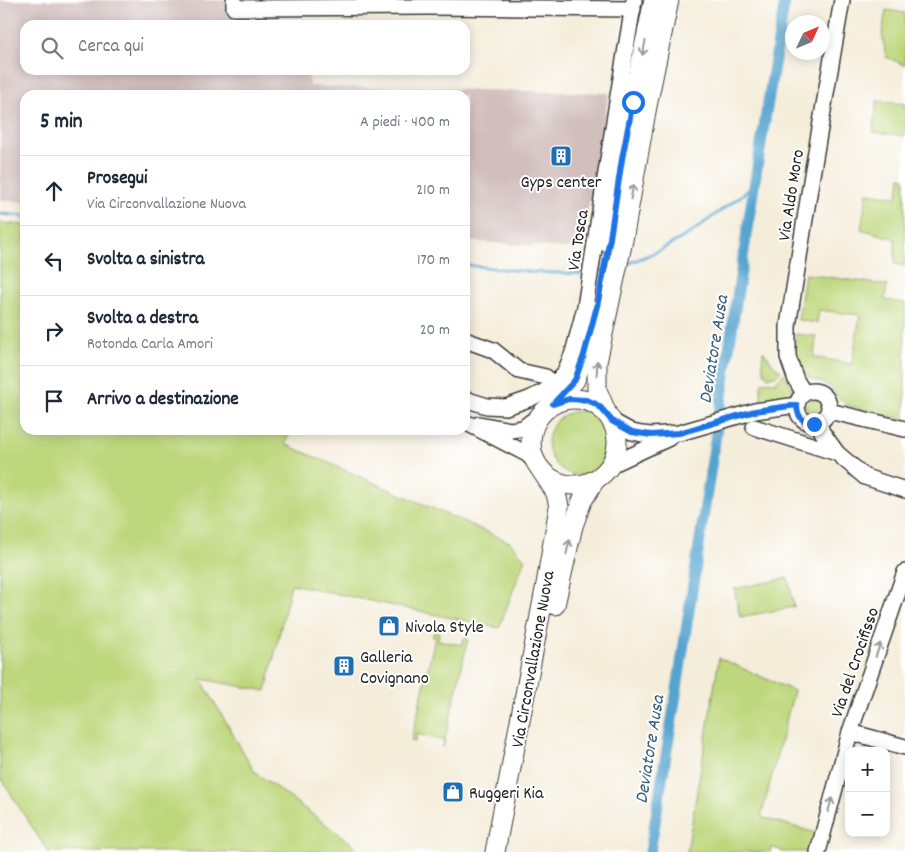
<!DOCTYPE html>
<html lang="it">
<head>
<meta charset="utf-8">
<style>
	:root { --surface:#fff; --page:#f2f2f3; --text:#1f2937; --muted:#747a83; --line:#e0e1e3 }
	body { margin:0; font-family:Dekko,sans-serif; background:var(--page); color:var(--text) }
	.controls { position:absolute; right:15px; bottom:15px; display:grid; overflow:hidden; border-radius:10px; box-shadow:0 2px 12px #0003 }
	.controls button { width:45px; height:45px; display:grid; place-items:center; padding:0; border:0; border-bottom:1px solid var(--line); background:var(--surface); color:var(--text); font:25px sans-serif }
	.compass { position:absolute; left:785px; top:15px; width:45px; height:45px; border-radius:50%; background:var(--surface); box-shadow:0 2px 12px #0003; rotate:46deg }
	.stop { position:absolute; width:15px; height:15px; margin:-11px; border:4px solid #1a73e8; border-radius:50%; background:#fff }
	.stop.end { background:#1a73e8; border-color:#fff; box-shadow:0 1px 5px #0008 }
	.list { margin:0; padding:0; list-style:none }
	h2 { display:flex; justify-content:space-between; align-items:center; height:65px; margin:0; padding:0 20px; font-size:21px }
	h2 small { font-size:16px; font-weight:400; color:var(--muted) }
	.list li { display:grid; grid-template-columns:32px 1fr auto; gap:15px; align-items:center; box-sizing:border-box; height:70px; padding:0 20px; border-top:1px solid var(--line) }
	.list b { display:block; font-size:19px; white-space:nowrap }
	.list p { margin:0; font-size:16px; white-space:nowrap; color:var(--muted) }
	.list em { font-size:16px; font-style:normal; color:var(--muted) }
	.icon { flex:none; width:28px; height:28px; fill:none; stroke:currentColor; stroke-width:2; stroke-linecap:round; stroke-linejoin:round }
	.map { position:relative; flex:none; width:905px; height:852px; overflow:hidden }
	.search { position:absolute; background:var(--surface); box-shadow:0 2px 12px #0003; left:20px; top:20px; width:450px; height:55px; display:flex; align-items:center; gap:12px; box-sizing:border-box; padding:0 18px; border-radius:15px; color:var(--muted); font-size:19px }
	.panel { position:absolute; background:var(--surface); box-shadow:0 2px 12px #0003; left:20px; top:90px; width:450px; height:345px; border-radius:15px }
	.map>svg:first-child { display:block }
	.industrial { fill:#d1bfbd }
	.green { fill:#bed77c; stroke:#6d7a4c }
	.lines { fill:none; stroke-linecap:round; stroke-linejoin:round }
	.stream { stroke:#55a4cf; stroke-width:3 }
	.canal { stroke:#55a4cf; stroke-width:11 }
	.minor-casing { stroke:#3c3b38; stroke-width:18 }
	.major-casing { stroke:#3c3b38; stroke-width:21 }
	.minor { stroke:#fff; stroke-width:15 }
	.major { stroke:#fff; stroke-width:19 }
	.oneway { stroke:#999 }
	.route { stroke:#1a73e8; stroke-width:6 }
	.labels { text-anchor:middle; stroke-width:4; stroke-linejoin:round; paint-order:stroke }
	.poi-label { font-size:18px; fill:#1c1c1c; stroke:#fff; text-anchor:start }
	.street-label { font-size:18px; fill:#1c1c1c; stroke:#fff }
	.water-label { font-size:19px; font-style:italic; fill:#386076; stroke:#fff }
</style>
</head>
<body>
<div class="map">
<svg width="905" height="852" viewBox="0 0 905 852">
	<rect width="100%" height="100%" fill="#fff"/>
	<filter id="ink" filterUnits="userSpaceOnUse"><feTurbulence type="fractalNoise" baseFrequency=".02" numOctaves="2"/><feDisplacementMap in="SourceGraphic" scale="10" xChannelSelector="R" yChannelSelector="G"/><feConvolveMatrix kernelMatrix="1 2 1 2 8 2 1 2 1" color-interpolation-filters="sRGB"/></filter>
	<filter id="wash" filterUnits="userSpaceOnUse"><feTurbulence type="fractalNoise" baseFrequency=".0096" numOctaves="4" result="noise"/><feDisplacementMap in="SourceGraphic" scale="20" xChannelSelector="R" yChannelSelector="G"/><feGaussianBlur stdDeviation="1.12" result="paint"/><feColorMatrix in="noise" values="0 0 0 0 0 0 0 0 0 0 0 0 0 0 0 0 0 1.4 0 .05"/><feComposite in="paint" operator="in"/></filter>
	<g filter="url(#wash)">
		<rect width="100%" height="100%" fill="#f4edda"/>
		<path class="industrial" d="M0,0H227V15H279L278,25H25V70H308L309,86L609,93L581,246L564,248L465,241V95H25V202L0,200Z"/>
		<g class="green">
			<path d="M886,10L905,13V65L886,57L882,34Z"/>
			<path d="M877,101L905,104V136L873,132Z"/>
			<path d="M901,177L905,178V266L895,264V239L861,229L867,193L897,197Z"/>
			<path d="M0,223L25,225V430H291L285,444L510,542L525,559L499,628L291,584L266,691L201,679L254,771L355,846L353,852H48L0,777Z"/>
			<path d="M805,274L887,285L885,300L905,303V420L846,405C838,399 835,390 827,385C821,381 814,381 809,377C794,369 795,348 796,334L816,336L814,357L852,364L860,315L819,310L817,323L798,320Z"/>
			<path d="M763,351L773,364L781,371L775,376L768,377C761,371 762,360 763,351Z"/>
			<path d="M784,373C789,382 798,393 788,399L761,401V384C765,380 771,382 776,382Z"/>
			<circle cx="814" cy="407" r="8"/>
			<circle cx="580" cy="443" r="32"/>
			<path d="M788,578L794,607L740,617L734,589Z"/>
			<path d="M434,632L439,633L438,640L462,645L464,638L468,639L443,748L444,741L417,734L415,742L411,741L435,638L432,637Z"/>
			<path d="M719,658L794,691L761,817L816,833L811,852H781V850L771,847L770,852H687Z"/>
		</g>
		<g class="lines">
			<g class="stream">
				<path d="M0,214L25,216"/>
				<path d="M465,265L531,272L586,274"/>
				<path d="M624,265L659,251L692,232L754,186"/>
				<path d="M595,272L611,268"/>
			</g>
			<path class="canal" d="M650,852L677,689L754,186L785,0"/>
		</g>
	</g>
	<g filter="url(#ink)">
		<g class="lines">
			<g class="minor-casing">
				<g id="minor">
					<path d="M234,0V8L429,7L633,9"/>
					<path d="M465,340L493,350L519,371L546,377"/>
					<circle cx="813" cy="407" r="16"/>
					<path d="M804,393L796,380L788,357V326L812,175L842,0"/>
					<path d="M465,398L471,401L487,406L506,407L529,399L549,389L564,374L573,353L585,307L618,96L634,0"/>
					<path d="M829,411L905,429"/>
					<path d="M612,421L632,432L642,434L651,435L679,433L755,411L797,405"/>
					<path d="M465,422L527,454L536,463"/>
					<path d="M819,423L822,432L837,453L865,477L905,490"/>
					<path d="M479,424L511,430L523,428L540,415"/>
					<path d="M754,427L837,453"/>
					<path d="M611,465L669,438"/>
					<path d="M850,732L905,747"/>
					<path d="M818,852L850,732L905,572"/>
				</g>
			</g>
			<g class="major-casing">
				<g id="major">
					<path d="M609,244L622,159L633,101L654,0"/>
					<circle cx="574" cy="442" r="43"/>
					<path d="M553,404L575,380L584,355L596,311"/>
					<path d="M607,414L597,390V362L623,240L647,106L669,0"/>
					<path d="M555,605L573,526L582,501L595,480"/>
					<path d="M495,852L546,584L559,507L556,493L541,470"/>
				</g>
			</g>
			<use href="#minor" class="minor"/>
			<use href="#major" class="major"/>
		</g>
		<defs><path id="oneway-shaft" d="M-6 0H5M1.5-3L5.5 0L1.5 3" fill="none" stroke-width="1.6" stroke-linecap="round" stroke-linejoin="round" transform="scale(1.25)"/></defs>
		<g class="oneway">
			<use href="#oneway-shaft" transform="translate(644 48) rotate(102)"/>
			<use href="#oneway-shaft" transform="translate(632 192) rotate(-79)"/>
			<use href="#oneway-shaft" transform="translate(597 368) rotate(-87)"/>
			<use href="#oneway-shaft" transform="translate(568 547) rotate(-77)"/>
			<use href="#oneway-shaft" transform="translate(878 650) rotate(-71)"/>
			<use href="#oneway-shaft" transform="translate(830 805) rotate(-75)"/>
		</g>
	</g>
	<g class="lines" filter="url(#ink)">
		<path class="route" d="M633,102L622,159L610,238L597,306L584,355L575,380L553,404L569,399L586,400L594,403L601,408L612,421L632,432L651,435L679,433L755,411L797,405C797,416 803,423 814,424"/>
	</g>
	<defs>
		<g id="building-square" transform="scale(1.125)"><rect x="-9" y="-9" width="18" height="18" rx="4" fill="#1f6fb2" stroke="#fff"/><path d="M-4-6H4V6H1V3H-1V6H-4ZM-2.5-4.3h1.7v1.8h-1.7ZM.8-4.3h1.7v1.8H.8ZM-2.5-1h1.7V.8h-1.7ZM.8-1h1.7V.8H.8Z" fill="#fff"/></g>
		<g id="shop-square" transform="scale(1.125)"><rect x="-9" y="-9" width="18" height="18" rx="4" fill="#1f6fb2" stroke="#fff"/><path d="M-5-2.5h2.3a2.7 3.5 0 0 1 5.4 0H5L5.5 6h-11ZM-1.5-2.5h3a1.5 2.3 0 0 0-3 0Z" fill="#fff"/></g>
	</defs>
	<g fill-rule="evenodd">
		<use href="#building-square" x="561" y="156"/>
		<use href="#shop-square" x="389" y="626"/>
		<use href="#building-square" x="344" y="666"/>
		<use href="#shop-square" x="453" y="792"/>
	</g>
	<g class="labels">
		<g class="poi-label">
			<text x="561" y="187" text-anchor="middle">Gyps center</text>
			<text x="405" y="632">Nivola Style</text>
			<text x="360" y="662">Galleria<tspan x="360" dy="21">Covignano</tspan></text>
			<text x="469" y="798">Ruggeri Kia</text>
		</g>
		<g class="street-label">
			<text transform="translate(790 195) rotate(-81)" y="6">Via Aldo Moro</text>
			<text transform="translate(577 240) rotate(-81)" y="6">Via Tosca</text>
			<text transform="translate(532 659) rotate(-80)" y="6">Via Circonvallazione Nuova</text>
			<text transform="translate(854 662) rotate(-71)" y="6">Via del Crocifisso</text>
		</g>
		<g class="water-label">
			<text transform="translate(712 349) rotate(-81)" y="7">Deviatore Ausa</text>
			<text transform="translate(648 749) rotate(-81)" y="7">Deviatore Ausa</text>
		</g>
	</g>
</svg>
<div class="controls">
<button>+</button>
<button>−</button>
</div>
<svg class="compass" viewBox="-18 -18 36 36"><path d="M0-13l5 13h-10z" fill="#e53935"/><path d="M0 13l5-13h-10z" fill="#747a83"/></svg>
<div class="stop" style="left:633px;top:102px"></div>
<div class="stop end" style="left:814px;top:424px"></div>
<div class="search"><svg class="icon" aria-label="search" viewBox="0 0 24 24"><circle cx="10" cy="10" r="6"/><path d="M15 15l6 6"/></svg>Cerca qui</div>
<section class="panel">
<h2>5 min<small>A piedi · 400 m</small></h2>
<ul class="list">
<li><svg class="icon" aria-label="ahead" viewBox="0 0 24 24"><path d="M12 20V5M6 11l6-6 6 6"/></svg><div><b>Prosegui</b><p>Via Circonvallazione Nuova</p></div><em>210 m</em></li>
<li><svg class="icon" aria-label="left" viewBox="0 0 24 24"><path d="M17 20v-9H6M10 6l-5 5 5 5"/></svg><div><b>Svolta a sinistra</b></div><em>170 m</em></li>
<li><svg class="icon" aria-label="right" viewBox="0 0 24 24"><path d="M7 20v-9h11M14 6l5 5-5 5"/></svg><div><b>Svolta a destra</b><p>Rotonda Carla Amori</p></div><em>20 m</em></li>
<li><svg class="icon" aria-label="arrive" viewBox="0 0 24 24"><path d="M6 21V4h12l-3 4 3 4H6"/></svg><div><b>Arrivo a destinazione</b></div></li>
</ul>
</section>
</div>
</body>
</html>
